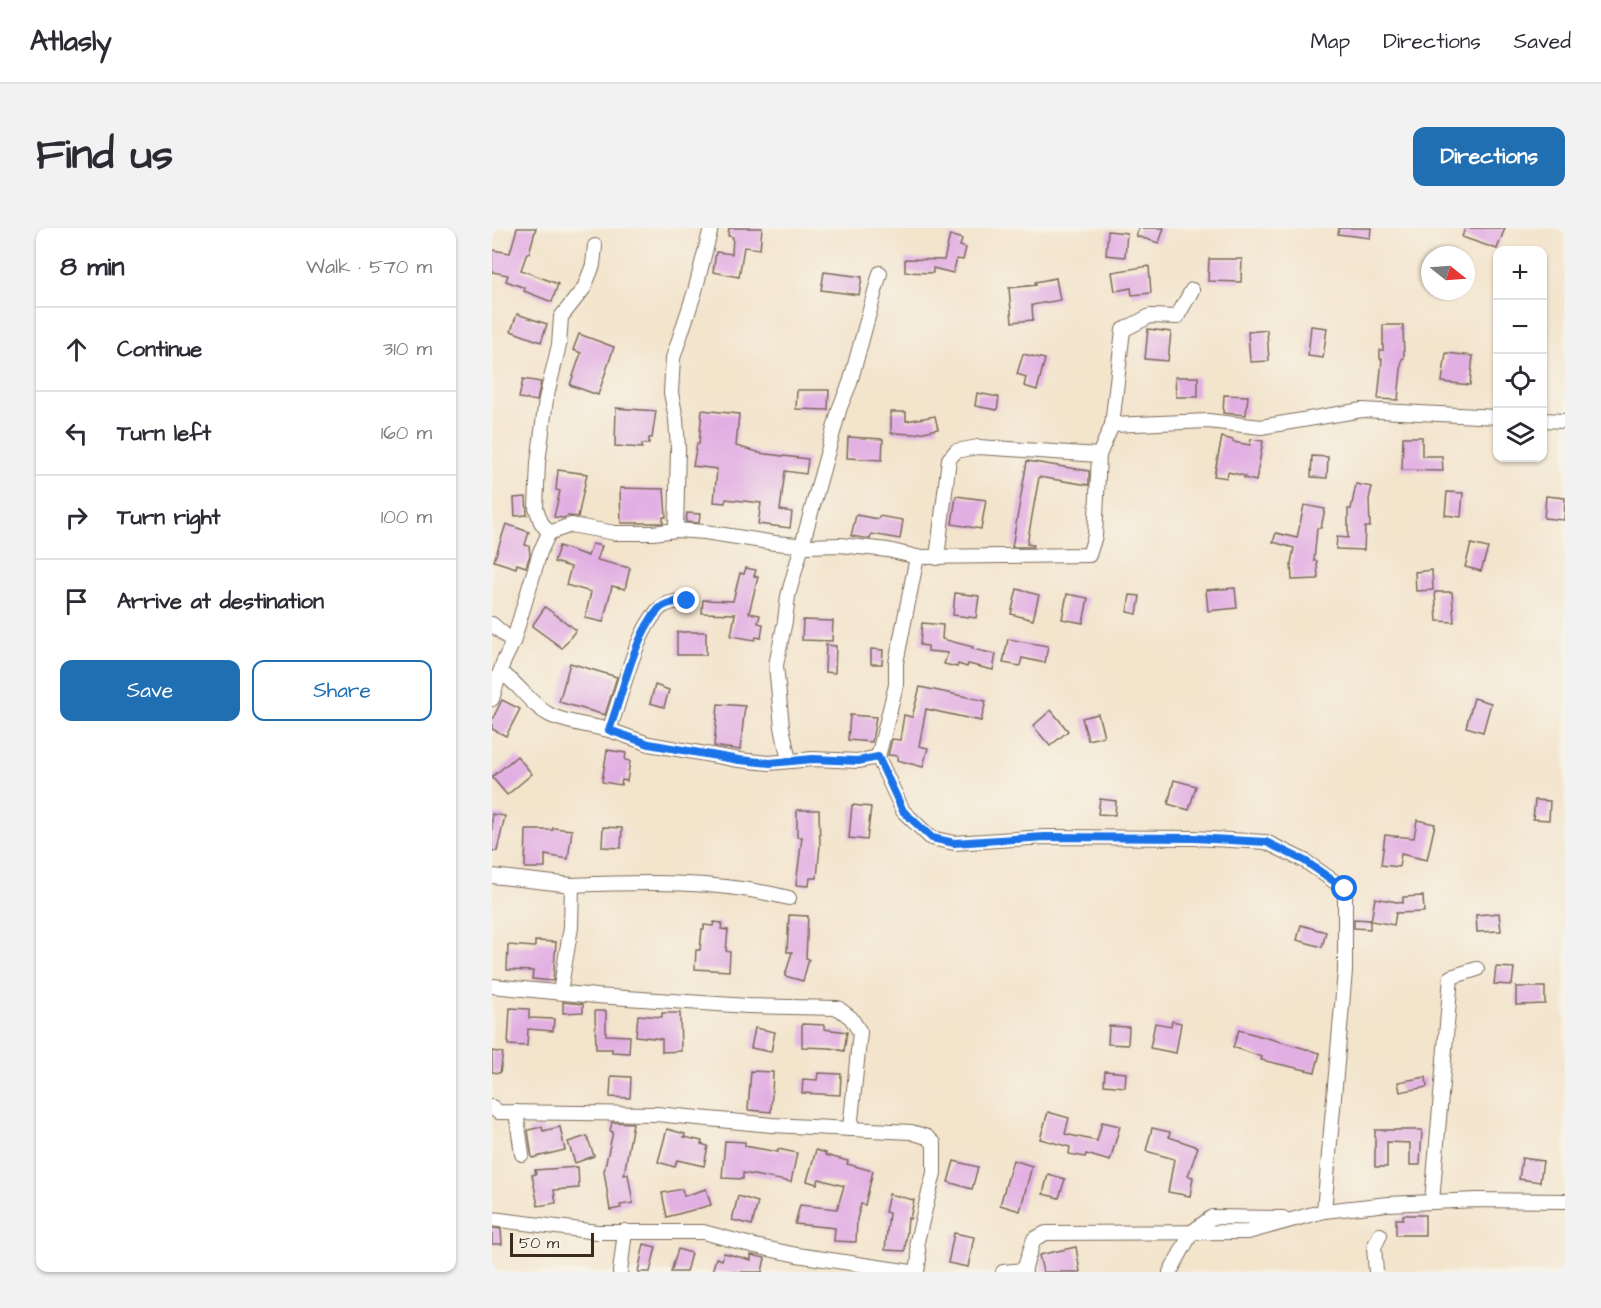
<!DOCTYPE html>
<html lang="en">
<head>
<meta charset="utf-8">
<style>
	:root { --surface:#fff; --page:#f2f2f3; --text:#2b2b33; --muted:#7c7c81; --line:#e1e1e2; --accent:#1f6fb2 }
	body { margin:0; font-family:"Architects Daughter",sans-serif; background:var(--page); color:var(--text) }
	.controls { position:absolute; right:18px; top:18px; display:grid; overflow:hidden; border-radius:12px; box-shadow:0 2px 4px #0004 }
	.controls button { width:54px; height:54px; display:grid; place-items:center; padding:0; border:0; border-bottom:2px solid var(--line); background:var(--surface); color:var(--text); font:30px sans-serif }
	.compass { position:absolute; left:929px; top:18px; width:54px; height:54px; border-radius:50%; background:var(--surface); box-shadow:0 2px 4px #0004; rotate:107deg }
	.scale { position:absolute; left:18px; bottom:15px; width:84px; box-sizing:border-box; padding-left:6px; border:3px solid #3b2a1e; border-top:0; font-size:16px; line-height:21px; white-space:nowrap; color:#3b2a1e; -webkit-text-stroke:4px #f7f3e8; paint-order:stroke }
	.stop { position:absolute; width:18px; height:18px; margin:-14px; border:4px solid #1a73e8; border-radius:50%; background:#fff }
	.stop.end { background:#1a73e8; border-color:#fff; box-shadow:0 2px 6px #0008 }
	.list { margin:0; padding:0; list-style:none }
	h2 { display:flex; justify-content:space-between; align-items:center; height:78px; margin:0; padding:0 24px; font-size:26px }
	h2 small { font-size:20px; font-weight:400; color:var(--muted) }
	.list li { display:grid; grid-template-columns:39px 1fr auto; gap:18px; align-items:center; box-sizing:border-box; height:84px; padding:0 24px; border-top:2px solid var(--line) }
	.list b { display:block; font-size:22px; white-space:nowrap }
	.list em { font-size:20px; font-style:normal; color:var(--muted) }
	.actions { display:flex; gap:12px; padding:18px 24px }
	.actions a { flex:1; padding:14px 0; border:2px solid var(--accent); border-radius:12px; text-align:center; font-size:21px; color:var(--accent) }
	.actions .main { background:var(--accent); color:#fff }
	.icon { flex:none; width:33px; height:33px; fill:none; stroke:currentColor; stroke-width:2; stroke-linecap:round; stroke-linejoin:round }
	.map { position:relative; flex:none; width:1073px; height:1044px; overflow:hidden; border-radius:12px }
	header { display:flex; align-items:center; gap:36px; box-sizing:border-box; height:84px; padding:0 30px; background:var(--surface); border-bottom:2px solid var(--line) }
	header strong { font-size:28px }
	nav { display:flex; gap:33px; margin-inline-start:auto; font-size:21px }
	.intro { display:flex; align-items:center; justify-content:space-between; box-sizing:border-box; height:144px; padding:0 36px }
	h1 { margin:0; font-size:42px }
	.button { padding:15px 27px; border-radius:12px; background:var(--accent); color:#fff; font-size:21px; font-weight:700 }
	main { display:flex; gap:36px; padding:0 36px }
	aside { flex:1; background:var(--surface); border-radius:12px; box-shadow:0 2px 4px #0004 }
	.map>svg:first-child { display:block }
	.building { fill:#e2afe3 }
	.lines { fill:none; stroke-linecap:round; stroke-linejoin:round }
	.minor-casing { stroke:#7b6b5b; stroke-width:16 }
	.minor { stroke:#fff; stroke-width:14 }
	.route { stroke:#1a73e8; stroke-width:8 }
</style>
</head>
<body>
<header>
<strong>Atlasly</strong>
<nav><a>Map</a><a>Directions</a><a>Saved</a></nav>
</header>
<div class="intro"><h1>Find us</h1><a class="button">Directions</a></div>
<main>
<aside>
<h2>8 min<small>Walk · 570 m</small></h2>
<ul class="list">
<li><svg class="icon" aria-label="ahead" viewBox="0 0 24 24"><path d="M12 20V5M6 11l6-6 6 6"/></svg><div><b>Continue</b></div><em>310 m</em></li>
<li><svg class="icon" aria-label="left" viewBox="0 0 24 24"><path d="M17 20v-9H6M10 6l-5 5 5 5"/></svg><div><b>Turn left</b></div><em>160 m</em></li>
<li><svg class="icon" aria-label="right" viewBox="0 0 24 24"><path d="M7 20v-9h11M14 6l5 5-5 5"/></svg><div><b>Turn right</b></div><em>100 m</em></li>
<li><svg class="icon" aria-label="arrive" viewBox="0 0 24 24"><path d="M6 21V4h12l-3 4 3 4H6"/></svg><div><b>Arrive at destination</b></div></li>
</ul>
<div class="actions"><a class="main">Save</a><a>Share</a></div>
</aside>
<div class="map">
<svg width="1073" height="1044" viewBox="0 0 1073 1044">
	<rect width="100%" height="100%" fill="#f7f3e8"/>
	<filter id="ink" filterUnits="userSpaceOnUse"><feTurbulence type="fractalNoise" baseFrequency=".0167" numOctaves="2"/><feDisplacementMap in="SourceGraphic" scale="12" xChannelSelector="R" yChannelSelector="G"/><feConvolveMatrix kernelMatrix="1 2 1 2 8 2 1 2 1" color-interpolation-filters="sRGB"/></filter>
	<filter id="wash" filterUnits="userSpaceOnUse"><feTurbulence type="fractalNoise" baseFrequency=".008" numOctaves="4" result="noise"/><feDisplacementMap in="SourceGraphic" scale="24" xChannelSelector="R" yChannelSelector="G"/><feGaussianBlur stdDeviation="1.35" result="paint"/><feColorMatrix in="noise" values="0 0 0 0 0 0 0 0 0 0 0 0 0 0 0 0 0 1.4 0 .05"/><feComposite in="paint" operator="in"/></filter>
	<g filter="url(#wash)">
		<rect width="100%" height="100%" fill="#f3e4cc"/>
		<g id="blocks">
			<g class="building">
				<path d="M25,0H44L37,25H35L29,42L66,56L60,74L32,63L33,60L14,53L16,47L0,44V22L18,25Z"/>
				<path d="M237,0H270L268,21L252,19L247,49L221,44L224,24L240,26L241,9L236,8Z"/>
				<path d="M647,0H672L667,15L644,8Z"/>
				<path d="M847,0H879L878,10L846,6Z"/>
				<path d="M973,0H1013L1005,21L970,9Z"/>
				<path d="M616,3L635,5L633,29L614,27Z"/>
				<path d="M458,7L470,11L468,18L474,20L471,32L465,31L461,45L441,40V45L413,44V31L452,32Z"/>
				<path d="M717,31H750L749,54L716,53Z"/>
				<path d="M657,38L659,65L640,67L639,60L623,63L620,44Z"/>
				<path d="M332,44L370,49L367,67L329,62Z"/>
				<path d="M564,50L568,72L540,77L541,92L520,94L517,60L544,57L543,54Z"/>
				<path d="M25,86L55,96L49,114L19,103Z"/>
				<path d="M891,97H911L912,130L910,131L906,172L886,171L890,131H888V122H891Z"/>
				<path d="M819,98L835,100L831,130L816,128Z"/>
				<path d="M656,101L679,104L676,133L653,131Z"/>
				<path d="M775,102L777,133L758,134L756,104Z"/>
				<path d="M87,106L122,119L106,167L78,157L89,125L81,122Z"/>
				<path d="M954,125L981,128L978,157L950,154Z"/>
				<path d="M531,126L553,131L545,162L532,158L534,149L525,146Z"/>
				<path d="M683,149H706V169H684Z"/>
				<path d="M31,151L49,154L45,173L27,170Z"/>
				<path d="M305,162H337L336,182L304,181Z"/>
				<path d="M485,165L507,169L505,182L483,178Z"/>
				<path d="M732,167L756,168L754,187L731,185Z"/>
				<path d="M124,180L164,183L160,210H157V216H150V220L123,218Z"/>
				<path d="M210,182L247,186L244,218L266,224V225L316,231L314,246L293,243L288,282L300,284L298,300L266,296L269,275L234,271L233,275L222,274L225,241L201,238L205,215L207,216Z"/>
				<path d="M399,184H414V193L443,188L446,201L422,206L399,205Z"/>
				<path d="M356,209L391,211L390,232L355,230Z"/>
				<path d="M730,209L741,212V214L758,217L759,211L771,213L764,253L752,250L753,248L736,244L735,250L722,248Z"/>
				<path d="M911,209H930V228H950L951,243L910,242Z"/>
				<path d="M820,228L836,229L835,250L819,249Z"/>
				<path d="M535,233L597,243V257L547,249L535,316L542,317L541,319H520Z"/>
				<path d="M66,242L95,246L86,289L76,288L71,290L62,289L68,263L64,262Z"/>
				<path d="M864,256L880,259L877,271L878,299H873L872,322L844,321L845,309L856,310V281H859Z"/>
				<path d="M128,260L172,261L174,289H171V295H129Z"/>
				<path d="M955,264L971,265L969,289L953,287Z"/>
				<path d="M464,268L494,272L489,301L460,296Z"/>
				<path d="M1054,268L1073,270L1072,292L1052,290Z"/>
				<path d="M34,269L35,287L23,288L22,270Z"/>
				<path d="M812,277L833,281L829,300H825L822,333H825L826,351L800,352L799,335L802,320L781,314L784,305L805,310Z"/>
				<path d="M195,285L208,286L207,295L194,294Z"/>
				<path d="M364,287L386,291L387,288L411,292L408,311L380,306L378,311L359,308Z"/>
				<path d="M14,296L37,304L33,317L37,318L38,327L34,339L25,336L24,340L2,333Z"/>
				<path d="M100,316L110,318L105,332L138,340L133,361L120,358L111,394L93,390L99,364L74,357L79,339L62,334L67,318L96,328Z"/>
				<path d="M979,316L996,320L989,343L973,339Z"/>
				<path d="M254,340L264,342L262,348L266,349L257,385L268,387L266,395L271,396L269,410L264,409L263,412L239,408L243,386L210,385L211,372L241,373L248,345L252,346Z"/>
				<path d="M940,342L941,362L924,363L923,344Z"/>
				<path d="M743,360L745,380L716,383L714,362Z"/>
				<path d="M525,361L547,367L541,392L519,386Z"/>
				<path d="M943,364H960L962,394L945,393Z"/>
				<path d="M463,365L487,368L484,390L461,387Z"/>
				<path d="M575,366L596,370L591,395L570,391Z"/>
				<path d="M638,367L648,368L645,386L635,384Z"/>
				<path d="M53,379L84,402L70,420L40,398Z"/>
				<path d="M311,392L341,393L340,413L310,412Z"/>
				<path d="M430,395L451,397L450,411L481,419L480,421L504,426L501,442L476,436L475,439L466,436L465,439L452,436L456,425L436,423V418L428,417Z"/>
				<rect x="185" y="404" width="29" height="23"/>
				<path d="M516,411L556,418L553,435L530,430L528,438L511,435Z"/>
				<path d="M334,417L344,418L343,445L333,444Z"/>
				<path d="M379,421L391,422L390,436H379Z"/>
				<path d="M78,435L125,449L113,487L67,474Z"/>
				<path d="M163,457L177,462L172,479L158,475Z"/>
				<path d="M428,459L494,473L489,493L434,481L427,518L436,520L431,539L405,532L406,528L396,527L400,511L408,512L412,487L420,489Z"/>
				<path d="M982,470L999,475L991,504L974,499Z"/>
				<path d="M10,472L28,481L14,508L0,501V492Z"/>
				<path d="M226,476L253,478L248,522L222,518Z"/>
				<path d="M559,482L576,503L558,518L541,498Z"/>
				<path d="M606,486L612,508L596,512L590,490Z"/>
				<path d="M358,487L384,489L380,514L356,512Z"/>
				<path d="M115,522L134,525L133,532L138,533L135,553L130,552L129,557L110,554Z"/>
				<path d="M25,528L40,546L15,567L0,549Z"/>
				<path d="M682,552L704,558L697,582L676,576Z"/>
				<path d="M608,571L624,573L623,587L606,586Z"/>
				<path d="M1043,572L1058,573L1057,592L1041,591Z"/>
				<path d="M360,577L379,579L375,612L357,610Z"/>
				<path d="M305,582H327L328,617L325,650H318L317,658L304,657L310,609H305Z"/>
				<path d="M0,586L13,588L5,623H0Z"/>
				<path d="M925,592L943,596L935,632L909,626L907,639L889,637L893,607L922,610Z"/>
				<path d="M111,599L130,600L129,620L110,619Z"/>
				<path d="M61,600L80,602L76,631L53,627V640H33L34,602H61Z"/>
				<path d="M931,668L932,684L904,685L902,697L879,693L883,670L911,675V669Z"/>
				<path d="M1007,685L1009,703L985,704L984,687Z"/>
				<path d="M297,687L316,688L314,730L317,731L311,753L293,748L300,724H295Z"/>
				<path d="M862,691L878,692V701L862,700Z"/>
				<path d="M222,694L230,695L229,701L236,702L234,723L238,724L237,743L203,741L204,722H208L210,701H212V697L221,698Z"/>
				<path d="M809,697L834,704L830,719L805,712Z"/>
				<path d="M43,713L64,714L61,753L40,751L41,743L15,742L16,717L43,719Z"/>
				<path d="M1004,739L1022,740L1020,757L1002,756Z"/>
				<path d="M1024,759H1053V776L1024,777Z"/>
				<path d="M71,774L91,776V784L71,785Z"/>
				<path d="M18,780L37,781V790L62,791L61,803L36,801L35,818L16,817Z"/>
				<path d="M103,783H114V807L138,808L137,825L120,824V821H104Z"/>
				<path d="M170,785H188L189,823L170,824V811L144,808L146,787L170,789Z"/>
				<path d="M680,793L689,795L684,825L658,820L663,795L679,798Z"/>
				<path d="M310,796L332,797V801L355,804L352,823L338,820L310,819Z"/>
				<path d="M617,798L637,799L636,817L616,816Z"/>
				<path d="M263,800L283,804L279,824L259,820Z"/>
				<path d="M747,802L828,825L823,844L769,832L770,829L741,819Z"/>
				<path d="M0,823L11,825L8,845L0,844Z"/>
				<path d="M259,843L281,844L279,884L256,882Z"/>
				<path d="M613,843L634,845L633,859L612,857Z"/>
				<path d="M326,845L349,846L348,867L310,865L311,851L325,852Z"/>
				<path d="M119,848L139,849L138,870L118,869Z"/>
				<path d="M934,849L935,859L908,864L906,854Z"/>
				<path d="M556,884L577,890L573,906L605,913L610,894L628,898L618,933L594,926L593,929L577,926L578,919L548,911Z"/>
				<path d="M120,894L141,895L132,947L136,946L141,975L128,977L129,980L118,982L112,943L121,904L118,903Z"/>
				<path d="M50,899L51,903L68,899L73,922L40,930L36,902Z"/>
				<path d="M660,900L678,904L677,909L706,919L696,948L701,949L698,968L676,964L682,931L654,923Z"/>
				<path d="M175,901L193,906L192,909L210,913L209,916L216,918L212,938L185,932L183,939L166,934Z"/>
				<path d="M883,902H930L928,937H918V915L895,914V939H883Z"/>
				<path d="M95,908L102,928L83,935L76,914Z"/>
				<path d="M233,913L253,914V918L286,924V921L305,925L299,954L251,945V951L230,950Z"/>
				<path d="M324,922L334,925L333,927L356,933L355,936L381,943L373,977L369,976L365,991L364,1014L342,1013L343,1000L303,996L308,977L345,981L352,958L327,951L325,956L315,953Z"/>
				<path d="M1030,930L1051,933L1048,954L1027,951Z"/>
				<path d="M521,932L540,938L528,983L508,977Z"/>
				<path d="M462,933L486,939L480,961L456,954Z"/>
				<path d="M86,939L87,960L62,962L64,975L46,978L40,947L44,946L43,942Z"/>
				<path d="M556,946L573,951L567,970L551,966Z"/>
				<path d="M190,961L192,968L214,961L219,977L175,989L170,965Z"/>
				<path d="M397,966L422,972L418,991L416,990L413,1023L393,1022L397,985L393,984Z"/>
				<path d="M246,968L266,974L260,997L240,992Z"/>
				<path d="M911,987H933V1007H904V991H911Z"/>
				<path d="M0,1000L9,1001L10,1016H0Z"/>
				<path d="M462,1005L482,1009L476,1039L456,1035Z"/>
				<path d="M152,1016L164,1019L158,1044H146Z"/>
				<path d="M584,1019L588,1044H551L547,1027Z"/>
				<path d="M186,1021L199,1025L194,1044H179Z"/>
				<path d="M232,1025L259,1032V1027L273,1030L270,1044H220L224,1030L230,1032Z"/>
			</g>
		</g>
	</g>
	<g filter="url(#ink)">
		<use href="#blocks" fill-opacity="0" stroke="#7b6b5b" stroke-width="1.5"/>
		<g class="lines">
			<g class="minor-casing">
				<g id="minor">
					<path d="M1050,192L1073,193"/>
					<path d="M620,197L716,193L769,199L870,182L1005,189"/>
					<path d="M184,302L213,304L283,315L316,318L348,317L396,322L425,329L597,327L603,308L607,227L620,197L631,102L658,88L685,89L700,62"/>
					<path d="M57,305L49,294L44,280L46,235L54,171L67,117L69,89L92,60L101,37L103,18"/>
					<path d="M425,329L404,435V457L386,529L411,583L439,610L462,615L553,609L702,610L774,614L813,633L853,661V743L832,983"/>
					<path d="M445,330L457,231L464,223L486,219L607,227"/>
					<path d="M0,396L21,414L11,435L0,471"/>
					<path d="M21,414L48,324L57,305L79,297L123,305H161L184,302L186,221L184,191L179,165L181,130L203,63L219,0"/>
					<path d="M8,444C27,455 38,477 58,487C75,495 98,497 117,502C130,468 142,408 166,382C173,374 185,373 195,373"/>
					<path d="M117,502L157,516L247,532L277,535L321,531L367,533L386,529"/>
					<path d="M297,533L290,499L284,437L293,393L296,368L348,179L358,155L388,45"/>
					<path d="M0,648L80,657L79,699L68,764"/>
					<path d="M80,657C153,654 226,652 297,670"/>
					<path d="M0,758L104,768L256,778L346,780L359,790L368,804L358,901"/>
					<path d="M0,879L6,884L164,886L280,897L419,904L435,909L442,915V945L425,1013L427,1030L425,1044"/>
					<path d="M24,884L30,926"/>
					<path d="M940,974L959,749L985,741"/>
					<path d="M0,991L105,1004H211L263,1018L305,1027L419,1044"/>
					<path d="M532,1042L542,1011L554,1005L756,1004L832,983L896,976L985,972L1073,973"/>
					<path d="M128,1044L133,1003"/>
					<path d="M511,1044L532,1042L533,1044"/>
					<path d="M678,1044L700,1004L720,989L791,990"/>
					<path d="M884,1044L882,1019L888,1007"/>
				</g>
			</g>
			<use href="#minor" class="minor"/>
		</g>
	</g>
	<g class="lines" filter="url(#ink)">
		<path class="route" d="M195,373C185,373 173,374 166,382C142,408 130,468 117,502L157,516L247,532L278,535L321,531L366,533L386,529L411,583L440,610L462,615L553,609L702,610L774,614L813,633L853,661"/>
	</g>
</svg>
<div class="controls">
<button>+</button>
<button>−</button>
<button><svg class="icon" aria-label="locate" viewBox="0 0 24 24"><circle cx="12" cy="12" r="6"/><path d="M12 2v4M12 18v4M2 12h4M18 12h4"/></svg></button>
<button><svg class="icon" aria-label="layers" viewBox="0 0 24 24"><path d="M12 4l9 5-9 5-9-5zM3 14l9 5 9-5"/></svg></button>
</div>
<svg class="compass" viewBox="-18 -18 36 36"><path d="M0-13l5 13h-10z" fill="#e53935"/><path d="M0 13l5-13h-10z" fill="#7c7c81"/></svg>
<div class="scale">50 m</div>
<div class="stop" style="left:853px;top:661px"></div>
<div class="stop end" style="left:195px;top:373px"></div>
</div>
</main>
</body>
</html>
